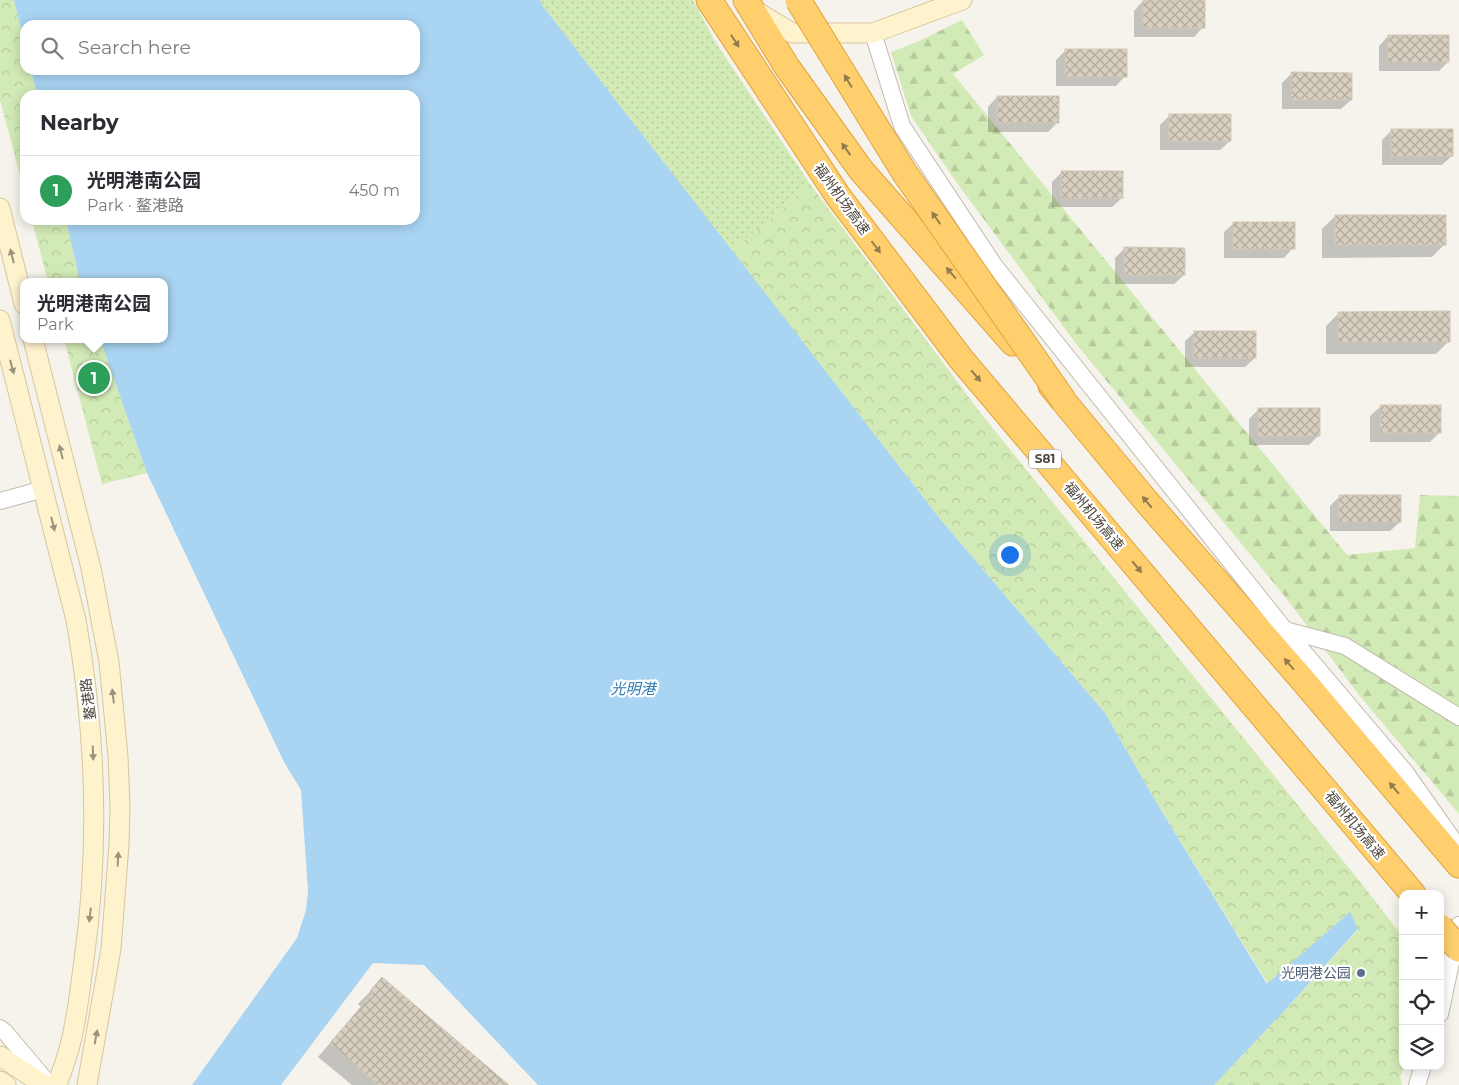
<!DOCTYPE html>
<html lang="en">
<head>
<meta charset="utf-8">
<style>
	:root { --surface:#fff; --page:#f7f7f7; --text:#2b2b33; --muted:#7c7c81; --line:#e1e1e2; --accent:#fc3f1d }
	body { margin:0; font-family:Montserrat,"Noto Sans SC",sans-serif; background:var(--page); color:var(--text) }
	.controls { position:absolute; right:15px; bottom:15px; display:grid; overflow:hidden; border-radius:10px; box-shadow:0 2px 12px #0003 }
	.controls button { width:45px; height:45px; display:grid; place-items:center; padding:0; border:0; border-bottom:1px solid var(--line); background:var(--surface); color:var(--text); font:25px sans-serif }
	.you { position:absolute; left:1009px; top:554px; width:18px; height:18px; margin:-12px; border:4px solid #fff; border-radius:50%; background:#1a73e8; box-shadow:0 0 0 8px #1a73e833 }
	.badge { display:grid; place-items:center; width:32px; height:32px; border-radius:50%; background:var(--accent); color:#fff; font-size:16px; font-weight:700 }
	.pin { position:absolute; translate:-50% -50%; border:2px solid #fff; box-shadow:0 1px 5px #0006 }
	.popup { position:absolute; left:20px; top:278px; width:148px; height:65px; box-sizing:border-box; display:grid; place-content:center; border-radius:10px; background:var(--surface); filter:drop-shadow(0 1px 4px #0005); font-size:16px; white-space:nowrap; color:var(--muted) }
	.popup b { font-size:19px; color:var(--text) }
	.popup::after { content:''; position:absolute; left:50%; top:100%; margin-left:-10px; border:10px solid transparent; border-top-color:var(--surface) }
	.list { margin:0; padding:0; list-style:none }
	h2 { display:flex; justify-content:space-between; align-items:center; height:65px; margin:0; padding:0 20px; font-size:21px }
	h2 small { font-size:16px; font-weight:400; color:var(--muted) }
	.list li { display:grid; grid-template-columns:32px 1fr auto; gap:15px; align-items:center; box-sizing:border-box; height:70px; padding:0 20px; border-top:1px solid var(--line) }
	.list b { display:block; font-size:19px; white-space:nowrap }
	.list p { margin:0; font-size:16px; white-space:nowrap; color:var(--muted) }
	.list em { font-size:16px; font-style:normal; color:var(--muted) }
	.icon { flex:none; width:28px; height:28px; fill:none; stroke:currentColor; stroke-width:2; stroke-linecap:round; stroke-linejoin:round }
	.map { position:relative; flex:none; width:1459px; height:1085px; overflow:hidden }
	.search { position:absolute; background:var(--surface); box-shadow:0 2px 12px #0003; left:20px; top:20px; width:400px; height:55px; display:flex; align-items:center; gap:12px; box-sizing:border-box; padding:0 18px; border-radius:15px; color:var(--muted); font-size:19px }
	.panel { position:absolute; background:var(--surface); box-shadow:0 2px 12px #0003; left:20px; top:90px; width:400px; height:135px; border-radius:15px }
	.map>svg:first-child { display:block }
	.grass { fill:url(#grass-dots) }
	.forest { fill:url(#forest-firs) }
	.park { fill:url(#park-crowns) }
	.water { fill:#a9d4f2 }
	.shadow { fill:#0003 }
	.building { fill:url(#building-cross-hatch); stroke:#d3c7b4 }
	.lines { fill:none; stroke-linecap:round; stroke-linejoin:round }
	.tertiary-casing { stroke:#c2bbae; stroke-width:18 }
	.secondary-casing { stroke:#d6c79b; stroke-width:21 }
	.motorway-casing { stroke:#e0a43c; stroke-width:27 }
	.tertiary { stroke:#fff; stroke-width:16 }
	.secondary { stroke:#fff3cd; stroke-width:19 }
	.motorway { stroke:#ffcf6e; stroke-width:25 }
	.motorway-bridge-casing { stroke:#e0a43c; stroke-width:27; stroke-linecap:butt }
	.motorway-bridge { stroke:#ffcf6e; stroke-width:25 }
	.oneway { fill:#937c4e }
	.oneway2 { fill:#9c937c }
	.service-dot { fill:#5c6f8a; stroke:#fff; stroke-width:2 }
	.labels { text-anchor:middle; stroke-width:4.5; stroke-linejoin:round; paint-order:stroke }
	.shield { fill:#fff; stroke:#817c74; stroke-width:1 }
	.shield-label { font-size:12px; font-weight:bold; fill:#4b4439 }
	.street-label { font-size:14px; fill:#4b4439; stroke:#fff }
	.service-label { font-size:14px; fill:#4e5e75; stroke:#fff; text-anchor:end }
	.water-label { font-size:15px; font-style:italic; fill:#2e7ab2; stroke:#fff }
</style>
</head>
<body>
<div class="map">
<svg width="1459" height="1085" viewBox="0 0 1459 1085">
	<defs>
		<pattern id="grass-dots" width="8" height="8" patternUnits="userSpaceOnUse" patternTransform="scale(1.25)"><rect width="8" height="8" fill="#d2eab5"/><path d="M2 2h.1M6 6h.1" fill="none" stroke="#b6ca9c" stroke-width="1.8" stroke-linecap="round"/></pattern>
		<pattern id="forest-firs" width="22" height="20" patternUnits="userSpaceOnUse" patternTransform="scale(1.25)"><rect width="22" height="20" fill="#d2eab5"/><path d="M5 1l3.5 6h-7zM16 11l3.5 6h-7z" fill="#b6ca9c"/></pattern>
		<pattern id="park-crowns" width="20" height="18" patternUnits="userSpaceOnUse" patternTransform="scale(1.25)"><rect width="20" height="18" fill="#d2eab5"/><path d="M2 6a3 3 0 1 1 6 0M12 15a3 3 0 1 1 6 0" fill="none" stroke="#b6ca9c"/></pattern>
		<pattern id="building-cross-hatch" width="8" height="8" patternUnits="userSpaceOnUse" patternTransform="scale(1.25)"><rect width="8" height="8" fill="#d8cfc1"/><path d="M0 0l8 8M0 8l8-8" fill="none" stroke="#b1aa9e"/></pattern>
	</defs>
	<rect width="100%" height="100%" fill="#f6f3ec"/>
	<path class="grass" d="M540,0H693L716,43L810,184L732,251L542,5Z"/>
	<path class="forest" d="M962,20L984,55L953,74L1347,555L1415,548L1420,495L1459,496V814L1359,695L1283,594L1077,345L957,183L911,116L891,52L917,42Z"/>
	<g class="park">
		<path d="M0,0H14L25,45V70H31L37,95H25V194L0,100Z"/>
		<path d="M810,184L982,415L1369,893L1403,937L1404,1066L1400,1077L1402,1085H1214L1286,1009L1358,930L1349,913L1268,984L1155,800L1105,713L940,519L732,251Z"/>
		<path d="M32,220H66L80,282H48Z"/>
		<path d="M64,339H100L147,473L102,484Z"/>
	</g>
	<path class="water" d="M14,0H540L542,5L940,519L1105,713L1155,800L1267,984L1350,912L1358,929L1286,1009L1214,1085H538L424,965L373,963L281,1085H192L297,938L306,910L308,891L301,790L284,762L147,473L100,339H164V282H80L66,220H415V95H37L31,70H415V25H25V45Z"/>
	<g class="shadow">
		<path d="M1143,1L1203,27L1194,37H1134V11Z"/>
		<path d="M1388,36L1448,62L1439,71H1379V46Z"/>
		<path d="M1065,51L1125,76L1116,86H1056V60Z"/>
		<path d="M1291,74L1351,100L1341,109H1282V83Z"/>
		<path d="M997,97L1057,123L1048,132H988V107Z"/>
		<path d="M1170,115L1230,141L1220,150H1160V125Z"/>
		<path d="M1392,130L1452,156L1442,165H1382V140Z"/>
		<path d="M1062,172L1122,198L1112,207H1052V182Z"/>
		<path d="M1335,216L1445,244L1432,257L1322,258V229Z"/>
		<path d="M1234,223L1293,248L1284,258H1224V232Z"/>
		<path d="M1124,249L1184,275L1174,284H1115V258Z"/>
		<path d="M1339,313L1449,341L1436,354H1326V326Z"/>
		<path d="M1195,332L1255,358L1245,367H1185V341Z"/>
		<path d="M1380,407L1440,432L1430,442H1370V416Z"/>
		<path d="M1259,409L1319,435L1309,445H1249V419Z"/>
		<path d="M1340,496L1400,522L1390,531H1330V506Z"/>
		<path d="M382,979L507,1085H352L318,1057L361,1007L358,1004Z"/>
	</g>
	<g class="building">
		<rect x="1143" y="0" width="62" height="28"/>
		<rect x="1388" y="35" width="61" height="27"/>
		<rect x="1065" y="49" width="62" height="28"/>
		<path d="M1291,72L1352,73V100H1291Z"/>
		<rect x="997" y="96" width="62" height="27"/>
		<rect x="1169" y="114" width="62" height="27"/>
		<rect x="1391" y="129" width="62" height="27"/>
		<rect x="1061" y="171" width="62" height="27"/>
		<rect x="1335" y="215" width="111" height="30"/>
		<rect x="1233" y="222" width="62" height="27"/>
		<path d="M1124,247L1185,248V275H1124Z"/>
		<path d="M1450,311V342H1338V312Z"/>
		<rect x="1194" y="331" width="62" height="27"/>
		<rect x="1380" y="405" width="61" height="28"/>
		<rect x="1258" y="408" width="62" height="28"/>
		<rect x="1339" y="495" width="62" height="27"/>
		<path d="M382,977L509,1085H379L330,1043L373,993L370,991Z"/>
	</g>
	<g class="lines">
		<g class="tertiary-casing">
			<g id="tertiary">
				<path d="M873,33L902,126L994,265L1285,630L1406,773L1459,848"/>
				<path d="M0,501L44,489"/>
				<path d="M1285,630L1345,646L1459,717"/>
				<path d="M1440,1014L1459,925"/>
				<path d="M0,1028L5,1032L48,1083"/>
				<path d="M1417,1085L1423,1066"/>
			</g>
		</g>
		<g class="secondary-casing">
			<g id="secondary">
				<path d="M754,10L792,33H873L962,0"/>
				<path d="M0,208L24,304"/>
				<path d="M0,320L76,620C96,733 100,845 84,960C80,989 77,1021 69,1049C66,1061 61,1073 57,1085"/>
				<path d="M33,339L91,568L109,662L118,756L120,808L119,844L111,949L87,1085"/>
				<path d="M0,1056L44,1085"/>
				<path d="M0,1081L6,1085"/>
			</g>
		</g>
		<g class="motorway-casing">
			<g id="motorway">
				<path d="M709,0L838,196L961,359L1413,894"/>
				<path d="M746,0L787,67L861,170L1013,343"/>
				<path d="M1051,386L1147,502L1301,678L1459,865"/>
			</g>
		</g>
		<use href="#tertiary" class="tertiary"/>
		<use href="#secondary" class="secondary"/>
		<use href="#motorway" class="motorway"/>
		<g class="motorway-bridge-casing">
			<g id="motorway-bridge">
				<path d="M798,0L904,172L1064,401"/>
				<path d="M1440,927L1459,949"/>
			</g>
		</g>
		<use href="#motorway-bridge" class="motorway-bridge"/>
	</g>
	<defs><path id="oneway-solid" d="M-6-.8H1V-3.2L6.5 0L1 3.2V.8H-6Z" transform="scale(1.25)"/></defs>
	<g class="oneway">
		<use href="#oneway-solid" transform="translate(735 41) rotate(57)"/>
		<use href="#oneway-solid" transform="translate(848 81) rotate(-121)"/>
		<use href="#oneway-solid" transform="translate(846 149) rotate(-126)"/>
		<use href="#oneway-solid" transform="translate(936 218) rotate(-125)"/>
		<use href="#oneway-solid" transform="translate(876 247) rotate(53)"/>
		<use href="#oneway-solid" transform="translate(951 273) rotate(-131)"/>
		<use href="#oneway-solid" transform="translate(976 376) rotate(50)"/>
		<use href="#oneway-solid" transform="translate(1147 502) rotate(-130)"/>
		<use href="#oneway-solid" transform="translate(1137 567) rotate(50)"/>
		<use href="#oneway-solid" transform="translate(1289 664) rotate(-131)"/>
		<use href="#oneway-solid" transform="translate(1394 788) rotate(-130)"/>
	</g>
	<g class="oneway2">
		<use href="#oneway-solid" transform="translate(12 256) rotate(-104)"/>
		<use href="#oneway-solid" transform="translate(12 367) rotate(75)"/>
		<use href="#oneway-solid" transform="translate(61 452) rotate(-104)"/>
		<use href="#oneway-solid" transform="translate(53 524) rotate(76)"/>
		<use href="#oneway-solid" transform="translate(113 696) rotate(-97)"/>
		<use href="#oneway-solid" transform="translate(93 753) rotate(88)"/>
		<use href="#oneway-solid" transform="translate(118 859) rotate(-87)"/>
		<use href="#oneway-solid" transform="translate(90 915) rotate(97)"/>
		<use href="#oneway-solid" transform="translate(96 1037) rotate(-79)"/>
	</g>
	<circle class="service-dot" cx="1361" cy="973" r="5"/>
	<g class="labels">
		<rect class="shield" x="1029" y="449.5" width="32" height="19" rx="4"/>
		<g class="shield-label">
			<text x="1045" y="463">S81</text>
		</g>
		<g class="street-label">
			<text transform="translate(842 199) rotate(54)" y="5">福州机场高速</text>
			<text transform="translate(1094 516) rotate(50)" y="5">福州机场高速</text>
			<text transform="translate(88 699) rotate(-97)" y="5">鳌港路</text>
			<text transform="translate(1355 825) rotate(50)" y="5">福州机场高速</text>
		</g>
		<g class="service-label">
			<text x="1351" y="978">光明港公园</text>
		</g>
		<g class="water-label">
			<text x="633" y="694">光明港</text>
		</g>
	</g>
</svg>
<div class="controls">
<button>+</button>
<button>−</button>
<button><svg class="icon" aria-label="locate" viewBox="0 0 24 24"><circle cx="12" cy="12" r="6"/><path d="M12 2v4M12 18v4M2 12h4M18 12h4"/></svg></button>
<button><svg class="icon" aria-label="layers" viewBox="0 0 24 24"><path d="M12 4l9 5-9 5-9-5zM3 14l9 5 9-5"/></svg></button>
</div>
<div class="you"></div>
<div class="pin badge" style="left:94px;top:378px;background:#2e9e5b">1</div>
<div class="popup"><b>光明港南公园</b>Park</div>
<div class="search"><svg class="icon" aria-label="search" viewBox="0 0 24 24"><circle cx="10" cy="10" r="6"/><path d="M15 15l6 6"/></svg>Search here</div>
<section class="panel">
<h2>Nearby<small></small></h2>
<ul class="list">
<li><span class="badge" style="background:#2e9e5b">1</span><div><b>光明港南公园</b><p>Park · 鳌港路</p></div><em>450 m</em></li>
</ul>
</section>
</div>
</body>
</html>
